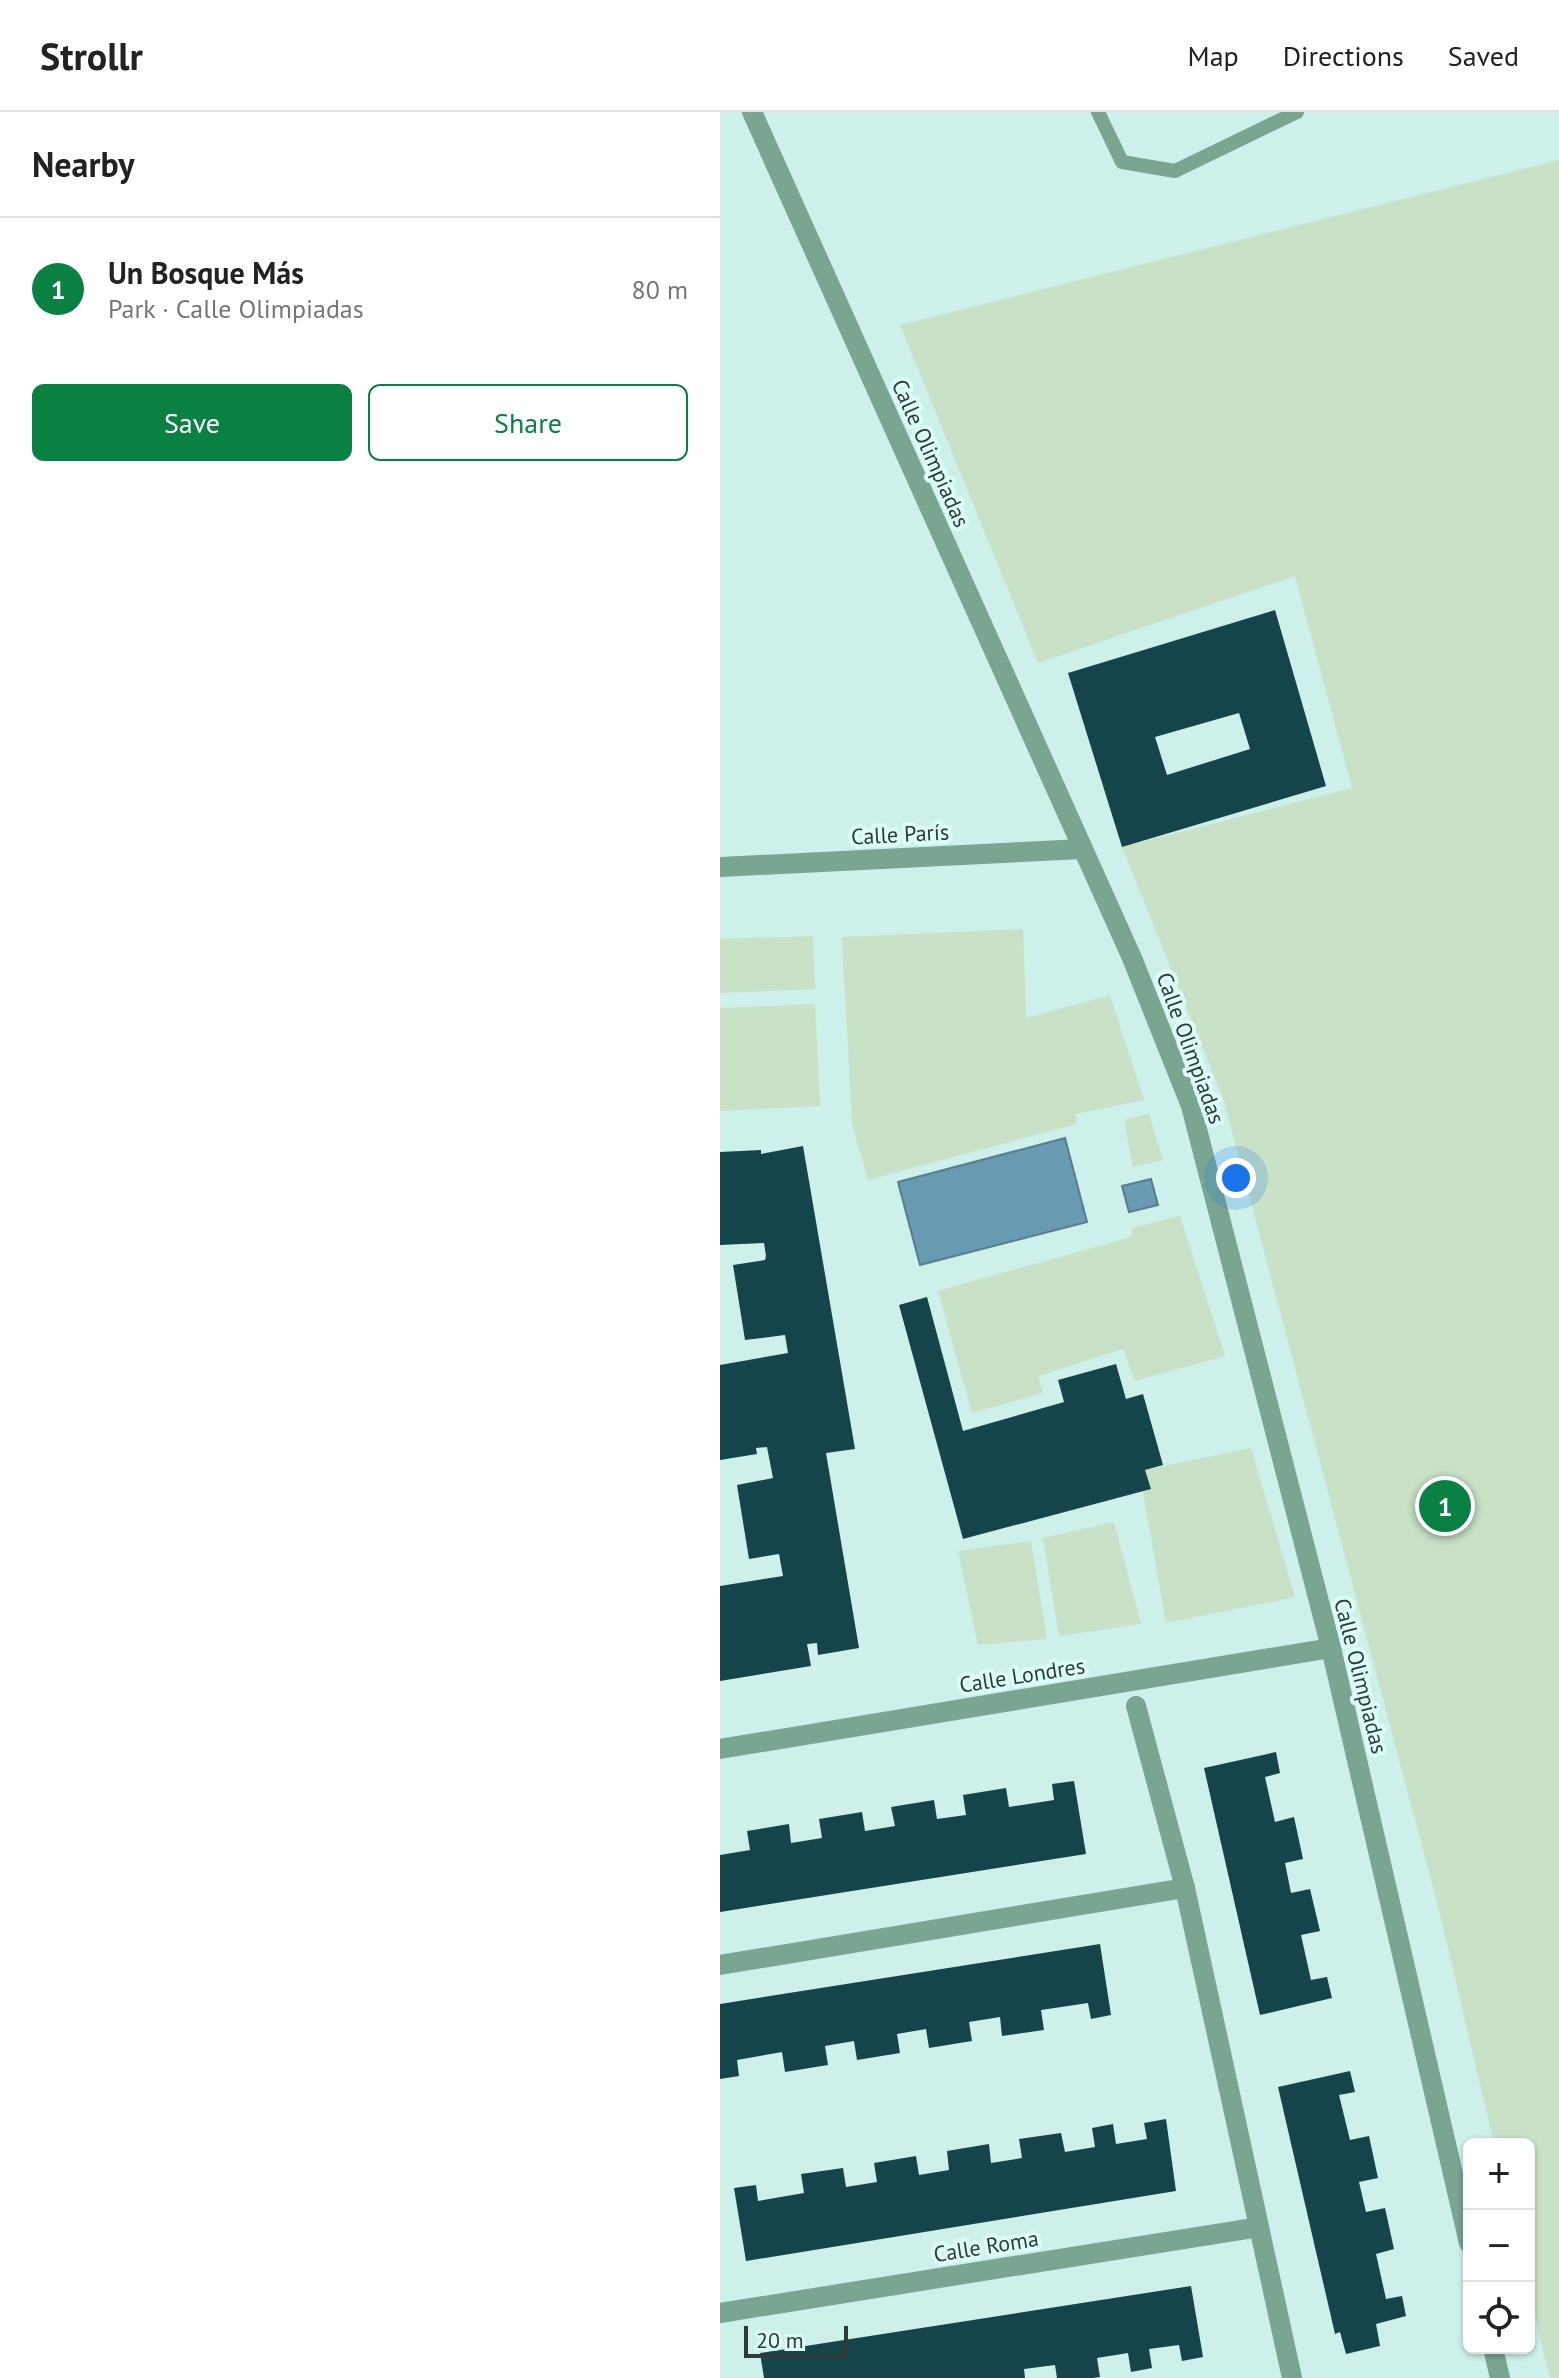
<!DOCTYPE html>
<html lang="en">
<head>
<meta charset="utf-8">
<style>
	:root { --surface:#fff; --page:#f6f6f6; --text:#222; --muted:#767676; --line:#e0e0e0; --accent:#0b8043 }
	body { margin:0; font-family:"PT Sans",sans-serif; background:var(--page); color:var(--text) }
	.controls { position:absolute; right:24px; bottom:24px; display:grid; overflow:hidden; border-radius:12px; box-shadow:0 2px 6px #0004 }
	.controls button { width:72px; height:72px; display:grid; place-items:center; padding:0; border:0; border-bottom:2px solid var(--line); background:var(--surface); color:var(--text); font:40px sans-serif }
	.scale { position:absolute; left:24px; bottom:20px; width:104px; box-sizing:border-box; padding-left:8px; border:4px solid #2d3a38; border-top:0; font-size:22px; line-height:28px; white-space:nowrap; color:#2d3a38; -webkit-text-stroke:6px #dbfdf8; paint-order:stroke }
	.you { position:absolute; left:516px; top:1066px; width:28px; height:28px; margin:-20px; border:6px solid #fff; border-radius:50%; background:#1a73e8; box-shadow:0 0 0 12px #1a73e833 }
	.badge { display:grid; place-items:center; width:52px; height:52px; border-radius:50%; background:var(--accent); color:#fff; font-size:26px; font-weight:700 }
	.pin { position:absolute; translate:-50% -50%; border:4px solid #fff; box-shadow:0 2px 8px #0006 }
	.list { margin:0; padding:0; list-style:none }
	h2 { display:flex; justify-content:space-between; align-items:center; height:104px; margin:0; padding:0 32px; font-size:34px }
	h2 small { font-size:26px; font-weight:400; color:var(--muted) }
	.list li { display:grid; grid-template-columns:52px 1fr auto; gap:24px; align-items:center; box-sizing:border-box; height:144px; padding:0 32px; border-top:2px solid var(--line) }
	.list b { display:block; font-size:30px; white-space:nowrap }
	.list p { margin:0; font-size:26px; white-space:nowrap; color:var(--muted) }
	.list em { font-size:26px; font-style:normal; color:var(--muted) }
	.actions { display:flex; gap:16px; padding:24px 32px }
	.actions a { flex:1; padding:18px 0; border:2px solid var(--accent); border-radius:12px; text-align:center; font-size:28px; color:var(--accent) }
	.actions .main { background:var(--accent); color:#fff }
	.icon { flex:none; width:44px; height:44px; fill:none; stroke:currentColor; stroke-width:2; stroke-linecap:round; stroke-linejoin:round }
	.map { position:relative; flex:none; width:839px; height:2266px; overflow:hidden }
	header { display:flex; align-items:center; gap:48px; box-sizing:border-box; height:112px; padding:0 40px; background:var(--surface); border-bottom:2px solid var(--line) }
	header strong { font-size:38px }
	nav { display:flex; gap:44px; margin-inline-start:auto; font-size:28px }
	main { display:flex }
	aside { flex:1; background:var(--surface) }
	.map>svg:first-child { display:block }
	.green { fill:#c8e1c7 }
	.water { fill:#689bb1; stroke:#567e8d; stroke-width:2 }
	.building { fill:#15444a; fill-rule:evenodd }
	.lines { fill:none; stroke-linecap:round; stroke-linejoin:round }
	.lane { stroke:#79a591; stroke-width:14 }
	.street { stroke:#79a591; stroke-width:20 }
	.labels { text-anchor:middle; stroke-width:8; stroke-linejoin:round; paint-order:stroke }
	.street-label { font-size:22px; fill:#2d3a38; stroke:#dbfdf8 }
</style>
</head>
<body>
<header>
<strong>Strollr</strong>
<nav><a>Map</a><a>Directions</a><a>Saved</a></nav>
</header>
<main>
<aside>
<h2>Nearby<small></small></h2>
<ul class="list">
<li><span class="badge">1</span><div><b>Un Bosque Más</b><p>Park · Calle Olimpiadas</p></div><em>80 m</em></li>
</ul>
<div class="actions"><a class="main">Save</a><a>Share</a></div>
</aside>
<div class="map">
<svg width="839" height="2266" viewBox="0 0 839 2266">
	<rect width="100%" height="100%" fill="#cef0eb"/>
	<g class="green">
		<path d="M839,48V2266H830L809,2180V2032H774L719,1798L504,989L402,735L632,676L575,464L318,551L180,213Z"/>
		<path d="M303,817L306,906L390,883L424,988L356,1002L357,1012L148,1068L132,1011L122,825Z"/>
		<path d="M93,824L95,877L0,881V827Z"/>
		<path d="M95,892L100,994L0,999V896Z"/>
		<path d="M429,1002L443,1048L413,1055L404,1008Z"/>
		<path d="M460,1104L505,1244L415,1269L403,1237L318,1264L323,1281L252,1301L218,1179L411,1125L412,1116Z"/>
		<path d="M531,1336L575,1485L446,1511L423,1380L431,1377L425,1358Z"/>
		<path d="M394,1410L421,1512L339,1524L323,1426Z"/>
		<path d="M311,1429L327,1527L258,1533L238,1439Z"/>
	</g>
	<g class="water">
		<path d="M345,1026L367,1110L200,1153L178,1070Z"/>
		<path d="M431,1067L438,1093L409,1100L402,1074Z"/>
	</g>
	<g class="building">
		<path d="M555,498L606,674L402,735L348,561ZM519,601L530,637L447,663L435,625Z"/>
		<path d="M83,1034L135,1337L106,1341L139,1536L98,1543L97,1531L87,1532L91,1554L0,1569V1474L63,1464L59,1442L29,1447L17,1373L53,1366L47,1335L36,1336L37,1342L0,1348V1253L68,1241L65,1223L25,1228L13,1153L45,1148L46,1144L44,1131L0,1133V1040L41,1038V1042Z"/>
		<path d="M207,1185L243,1319L344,1290L338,1268L396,1252L406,1287L423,1282L443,1353L425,1358L431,1377L243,1427L179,1193Z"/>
		<path d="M556,1640L560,1661L545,1665L555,1710L574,1705L583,1747L565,1751L571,1781L590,1777L600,1819L581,1823L591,1868L607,1865L612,1886L540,1903L484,1656Z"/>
		<path d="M354,1669L366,1742L0,1800V1743L30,1738L27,1719L69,1712L71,1731L102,1726L99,1707L142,1700L145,1719L175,1714L171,1695L214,1688L217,1707L246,1703L243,1683L286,1676L289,1695L334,1688L332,1672Z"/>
		<path d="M380,1832L391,1903L371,1907L368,1891L321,1898L324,1918L282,1924L280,1905L249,1910L252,1929L209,1936L206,1917L177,1922L180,1941L137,1948L134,1929L105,1934L108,1953L65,1960L62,1940L17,1948L19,1964L0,1967V1892Z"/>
		<path d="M630,1959L635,1980L619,1983L630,2028L649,2024L658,2066L639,2070L646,2100L665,2096L674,2137L656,2142L666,2187L682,2184L686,2204L656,2212L660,2234L626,2242L620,2220L615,2222L558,1975Z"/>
		<path d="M446,2007L456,2079L26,2149L14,2076L36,2073L38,2089L84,2081L81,2062L123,2056L126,2075L157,2070L154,2051L196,2044L199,2063L229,2058L227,2039L269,2032L271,2051L302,2046L299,2027L341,2021L345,2040L375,2035L372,2016L393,2012L396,2032L427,2027L424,2011Z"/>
		<path d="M471,2174L483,2245L462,2249L459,2233L429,2237L432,2256L411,2260L408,2241L377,2246L380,2265L372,2266H337L335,2253L304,2257L305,2266H44L40,2241Z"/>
	</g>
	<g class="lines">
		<path class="lane" d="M378,0L402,50L455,59L577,0"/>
		<g class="street">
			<path d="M32,0L412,846L471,994L611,1536L749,2131"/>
			<path d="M0,755L362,737"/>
			<path d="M416,1594L465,1776L572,2266"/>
			<path d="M0,1637L611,1536"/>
			<path d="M0,1853L465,1776"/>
			<path d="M0,2201L539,2115"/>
			<path d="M773,2236L780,2266"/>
		</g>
	</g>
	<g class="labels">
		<g class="street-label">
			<text transform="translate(211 341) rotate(66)" y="8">Calle Olimpiadas</text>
			<text transform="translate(180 722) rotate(-3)" y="8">Calle París</text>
			<text transform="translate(471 936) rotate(70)" y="8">Calle Olimpiadas</text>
			<text transform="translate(302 1563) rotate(-9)" y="8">Calle Londres</text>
			<text transform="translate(641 1564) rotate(76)" y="8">Calle Olimpiadas</text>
			<text transform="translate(266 2134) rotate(-9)" y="8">Calle Roma</text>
		</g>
	</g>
</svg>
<div class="controls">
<button>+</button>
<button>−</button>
<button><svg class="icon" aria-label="locate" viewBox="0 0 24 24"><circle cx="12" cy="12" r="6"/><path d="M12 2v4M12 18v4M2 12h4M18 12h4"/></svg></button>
</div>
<div class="scale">20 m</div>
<div class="you"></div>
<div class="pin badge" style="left:725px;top:1394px">1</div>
</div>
</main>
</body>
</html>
